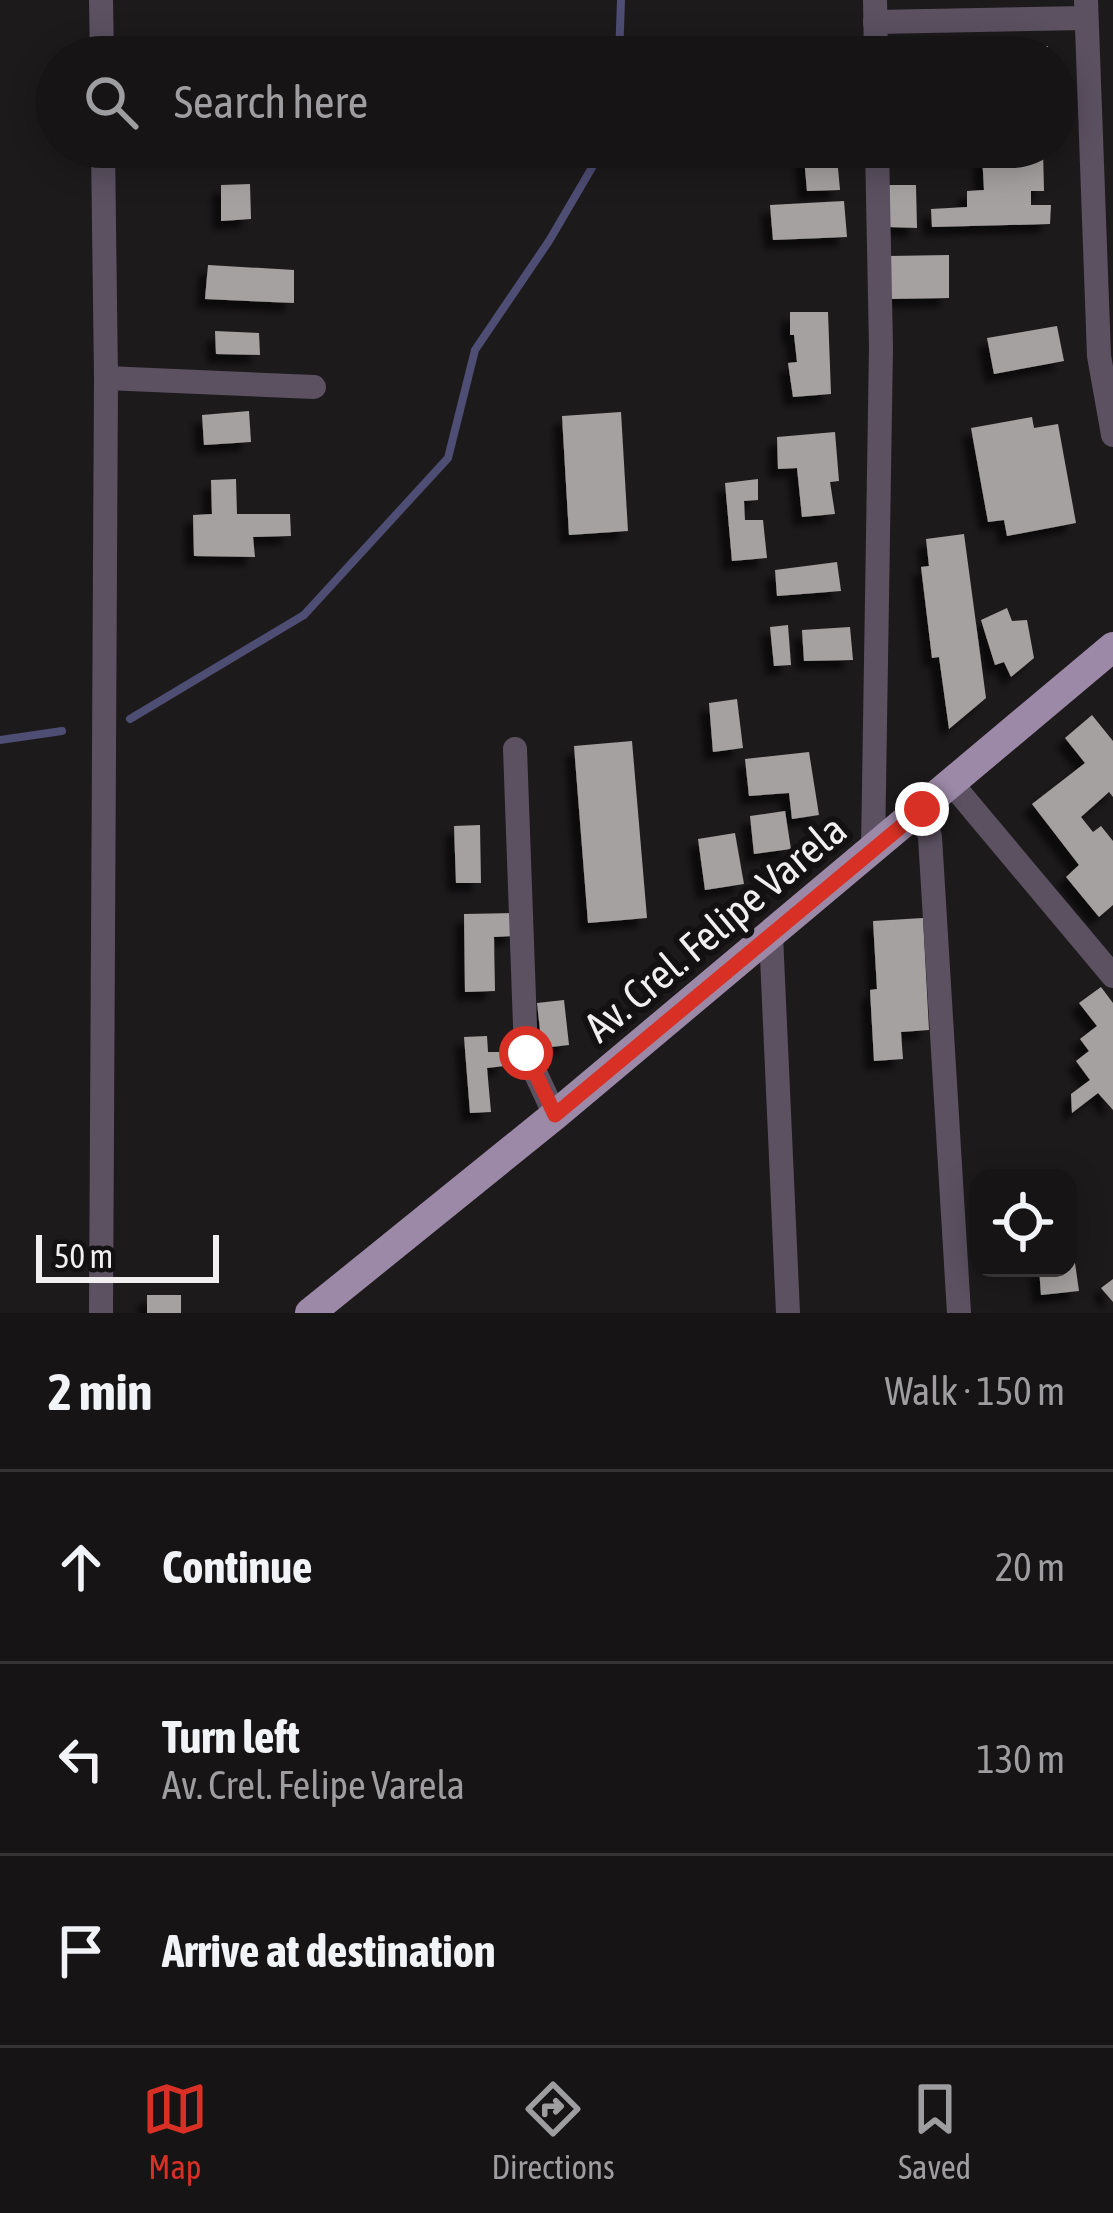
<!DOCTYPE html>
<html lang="en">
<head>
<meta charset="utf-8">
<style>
	:root { --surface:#161415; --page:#232122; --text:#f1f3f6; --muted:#9e9ea0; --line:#353334; --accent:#d93025 }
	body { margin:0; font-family:"Asap Condensed",sans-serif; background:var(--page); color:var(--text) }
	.controls { position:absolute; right:36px; bottom:36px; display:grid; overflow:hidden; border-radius:24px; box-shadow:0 6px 30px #0003 }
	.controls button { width:108px; height:108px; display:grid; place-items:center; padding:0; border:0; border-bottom:3px solid var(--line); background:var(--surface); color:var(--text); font:60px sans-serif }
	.scale { position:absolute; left:36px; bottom:30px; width:183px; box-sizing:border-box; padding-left:12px; border:6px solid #f1eff0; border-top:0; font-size:33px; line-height:42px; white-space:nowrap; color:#f1eff0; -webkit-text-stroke:9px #141113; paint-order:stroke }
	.stop { position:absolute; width:36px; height:36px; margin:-27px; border:9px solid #d93025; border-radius:50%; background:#fff }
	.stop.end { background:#d93025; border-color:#fff; box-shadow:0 3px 12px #0008 }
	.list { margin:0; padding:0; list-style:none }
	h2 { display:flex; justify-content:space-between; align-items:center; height:156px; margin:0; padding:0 48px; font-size:51px }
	h2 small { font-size:39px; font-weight:400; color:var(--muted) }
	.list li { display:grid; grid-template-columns:78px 1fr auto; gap:36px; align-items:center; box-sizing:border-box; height:192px; padding:0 48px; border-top:3px solid var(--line) }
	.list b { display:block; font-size:45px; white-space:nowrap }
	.list p { margin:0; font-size:39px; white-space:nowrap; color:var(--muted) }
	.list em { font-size:39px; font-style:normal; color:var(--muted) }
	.icon { flex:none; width:66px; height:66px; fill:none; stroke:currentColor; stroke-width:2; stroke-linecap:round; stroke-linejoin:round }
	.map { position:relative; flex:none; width:1113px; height:1313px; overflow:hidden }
	.search { position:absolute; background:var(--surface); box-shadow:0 6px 30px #0003; left:36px; right:36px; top:36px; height:132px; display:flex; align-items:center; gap:30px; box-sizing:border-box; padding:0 42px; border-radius:66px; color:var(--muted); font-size:45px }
	.sheet { height:732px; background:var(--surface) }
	nav { display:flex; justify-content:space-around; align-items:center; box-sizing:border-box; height:168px; border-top:3px solid var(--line); background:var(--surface); font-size:33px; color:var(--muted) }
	nav a { display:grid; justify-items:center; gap:6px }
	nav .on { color:var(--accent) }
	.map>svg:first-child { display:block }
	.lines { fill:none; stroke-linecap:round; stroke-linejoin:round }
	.stream { stroke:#4e4d73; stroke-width:8 }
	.building { fill:#a5a1a1; filter:url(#shadow) }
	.minor { stroke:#5b5161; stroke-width:24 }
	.major { stroke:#9c88a7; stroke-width:30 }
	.route { stroke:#d93025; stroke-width:15 }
	.labels { text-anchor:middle; stroke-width:12; stroke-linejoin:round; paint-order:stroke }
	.street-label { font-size:42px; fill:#f1eff0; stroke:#141113 }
</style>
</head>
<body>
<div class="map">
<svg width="1113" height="1313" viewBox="0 0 1113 1313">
	<defs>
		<filter id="shadow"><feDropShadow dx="-9" dy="9" stdDeviation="3" flood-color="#0009"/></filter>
	</defs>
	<rect width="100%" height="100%" fill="#1d1a1c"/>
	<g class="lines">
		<g class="stream">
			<path d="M619,57L621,0"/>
			<path d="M130,719L304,615L448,458L475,350L549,241L604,147"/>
			<path d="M0,740L62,731"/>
		</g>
	</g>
	<g class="building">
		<path d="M1048,46V57H1016V47Z"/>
		<path d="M1063,111L1065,140H1056V112Z"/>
		<path d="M803,147H836L840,190L807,191Z"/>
		<path d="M963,147L1043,150L1044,191H1031V205H1051L1050,224L932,227L931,209L967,207V191L984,190L982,154L963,155Z"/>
		<path d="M250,184L251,219L221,221V185Z"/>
		<path d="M888,185H916L917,228L889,227Z"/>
		<path d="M844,201L847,237L773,240L770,205Z"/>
		<path d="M949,255V298L889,299L888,256Z"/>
		<path d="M208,265L294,270V303L205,299Z"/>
		<path d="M790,312H828L831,394L793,397L788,363L797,362L794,335H790Z"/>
		<path d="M1057,326L1064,361L994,374L987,338Z"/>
		<path d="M215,331L259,333L260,355L216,354Z"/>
		<path d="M249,411L251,442L204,445L202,415Z"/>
		<path d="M621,412L628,531L569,535L562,416Z"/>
		<path d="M1032,417L1034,428L1058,424L1076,523L1007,536L1004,520L988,522L971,428Z"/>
		<path d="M835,432L839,481L830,482L835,514L802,517L797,468L778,469L777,437Z"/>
		<path d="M236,479L237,514H290L291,536L253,537L255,557L194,556L193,515L212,514L211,480Z"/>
		<path d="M758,479V500L744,501L745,520H763L767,558L732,561L725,483Z"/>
		<path d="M964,534L986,698L949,729L939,657L932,658L921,567L929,566L926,539Z"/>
		<path d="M837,562L841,591L777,596L775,570Z"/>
		<path d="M1007,608L1012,621L1027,620L1034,658L1011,677L1004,662L995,665L981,620Z"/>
		<path d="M788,625L791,665L774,666L770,627Z"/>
		<path d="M850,627L853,660L804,661L802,630Z"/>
		<path d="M737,699L743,748L713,752L709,703Z"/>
		<path d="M1092,715L1113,741V797L1109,792L1081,817L1093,832L1101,826L1113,841V905L1099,917L1066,877L1079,865L1032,804L1085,763L1065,738Z"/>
		<path d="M632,741L647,918L588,923L574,746Z"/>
		<path d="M809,752L819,815L792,819L789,793L749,796L745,759Z"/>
		<path d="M785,811L791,849L754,854L750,816Z"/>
		<path d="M480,825L481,883H456L454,826Z"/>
		<path d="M735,833L744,884L705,890L698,839Z"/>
		<path d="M515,913V936L494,937L495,991L465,992L464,914Z"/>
		<path d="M923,918L929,1030L901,1032L903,1059L874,1061L870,990L877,989L873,921Z"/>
		<path d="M1101,987L1113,1003V1110L1098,1093L1072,1113L1071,1094L1090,1080L1076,1061L1089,1051L1080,1039L1097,1026L1079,1003Z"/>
		<path d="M564,1000L569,1045L542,1048L537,1003Z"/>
		<path d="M487,1036L488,1052H504L505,1066L487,1068L491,1112L470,1113L464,1037Z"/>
		<path d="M1068,1242H1072L1079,1291L1041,1295L1039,1268H1068Z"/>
		<path d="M1113,1279V1302L1101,1288Z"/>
		<rect x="147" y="1295" width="34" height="18"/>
	</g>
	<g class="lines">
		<g class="minor">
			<path d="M101,0L102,57"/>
			<path d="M875,0L876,57"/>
			<path d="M1086,0L1099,356L1113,435"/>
			<path d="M875,22L1086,18"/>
			<path d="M106,378L314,387"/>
			<path d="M515,749L526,1053L555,1115"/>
			<path d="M952,784L1113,976"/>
			<path d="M922,809L930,837L959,1313"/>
			<path d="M873,850L881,347L877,147"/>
			<path d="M771,935L788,1313"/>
			<path d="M101,1313L106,378L103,147"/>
		</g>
		<path class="major" d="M310,1313L555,1115L1113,647"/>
	</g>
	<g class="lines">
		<path class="route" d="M526,1053L555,1115L922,809"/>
	</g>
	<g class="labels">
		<g class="street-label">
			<text transform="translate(715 928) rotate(-40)" y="15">Av. Crel. Felipe Varela</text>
		</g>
	</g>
</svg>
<div class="controls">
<button><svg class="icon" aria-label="locate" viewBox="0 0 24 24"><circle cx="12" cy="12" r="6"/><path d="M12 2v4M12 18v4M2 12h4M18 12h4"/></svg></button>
</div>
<div class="scale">50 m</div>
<div class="stop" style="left:526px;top:1053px"></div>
<div class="stop end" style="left:922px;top:809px"></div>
<div class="search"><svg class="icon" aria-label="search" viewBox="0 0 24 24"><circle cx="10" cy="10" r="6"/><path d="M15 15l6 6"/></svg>Search here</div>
</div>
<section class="sheet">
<h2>2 min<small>Walk · 150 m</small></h2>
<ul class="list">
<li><svg class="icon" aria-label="ahead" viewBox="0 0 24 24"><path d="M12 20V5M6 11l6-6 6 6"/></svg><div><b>Continue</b></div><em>20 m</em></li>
<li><svg class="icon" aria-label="left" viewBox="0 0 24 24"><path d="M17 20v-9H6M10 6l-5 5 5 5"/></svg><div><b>Turn left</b><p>Av. Crel. Felipe Varela</p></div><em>130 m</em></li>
<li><svg class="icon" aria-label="arrive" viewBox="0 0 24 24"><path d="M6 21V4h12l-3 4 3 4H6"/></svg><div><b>Arrive at destination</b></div></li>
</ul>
</section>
<nav>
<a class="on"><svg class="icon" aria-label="map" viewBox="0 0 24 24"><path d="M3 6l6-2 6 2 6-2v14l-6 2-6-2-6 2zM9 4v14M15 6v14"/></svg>Map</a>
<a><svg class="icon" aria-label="directions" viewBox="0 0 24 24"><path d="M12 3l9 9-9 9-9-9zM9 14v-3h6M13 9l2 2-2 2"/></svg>Directions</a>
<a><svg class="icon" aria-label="saved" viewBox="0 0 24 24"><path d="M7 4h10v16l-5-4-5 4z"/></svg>Saved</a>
</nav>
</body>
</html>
